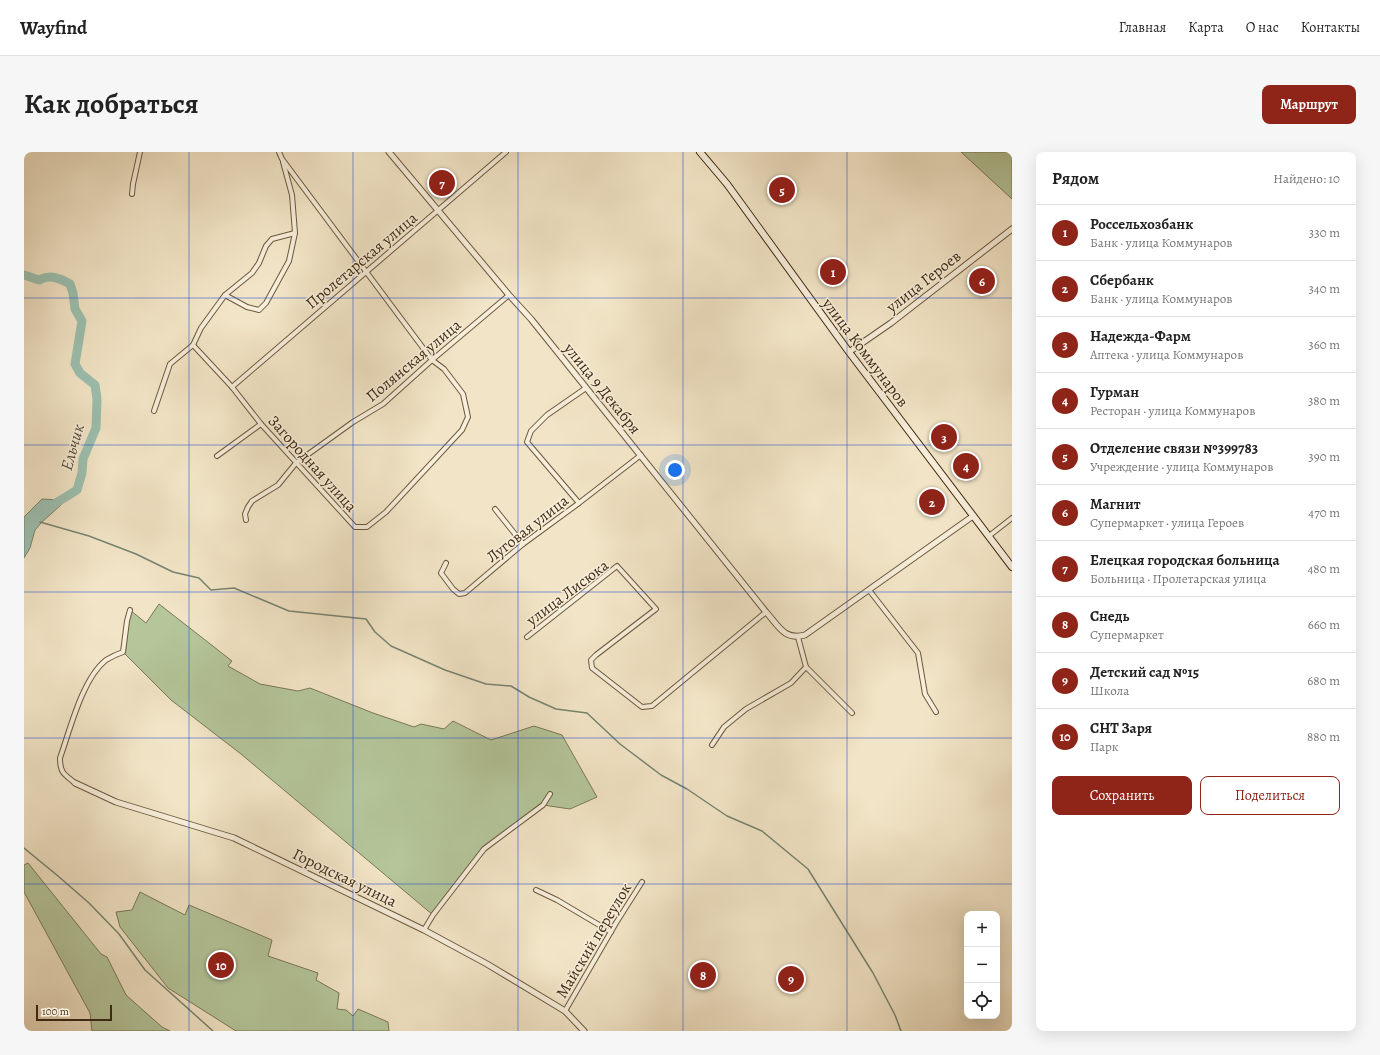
<!DOCTYPE html>
<html lang="ru">
<head>
<meta charset="utf-8">
<style>
	:root { --surface:#fff; --page:#f6f6f6; --text:#222; --muted:#767676; --line:#e0e0e0; --accent:#8f2418 }
	body { margin:0; font-family:Alegreya,serif; background:var(--page); color:var(--text) }
	.controls { position:absolute; right:12px; bottom:12px; display:grid; overflow:hidden; border-radius:8px; box-shadow:0 4px 16px #0002 }
	.controls button { width:36px; height:36px; display:grid; place-items:center; padding:0; border:0; border-bottom:1px solid var(--line); background:var(--surface); color:var(--text); font:20px sans-serif }
	.scale { position:absolute; left:12px; bottom:10px; width:76px; box-sizing:border-box; padding-left:4px; border:2px solid #402a11; border-top:0; font-size:11px; line-height:14px; white-space:nowrap; color:#402a11; -webkit-text-stroke:3px #f7eedb; paint-order:stroke }
	.you { position:absolute; left:651px; top:318px; width:14px; height:14px; margin:-10px; border:3px solid #fff; border-radius:50%; background:#1a73e8; box-shadow:0 0 0 6px #1a73e833 }
	.badge { display:grid; place-items:center; width:26px; height:26px; border-radius:50%; background:var(--accent); color:#fff; font-size:13px; font-weight:700 }
	.pin { position:absolute; translate:-50% -50%; border:2px solid #fff; box-shadow:0 1px 4px #0006 }
	.list { margin:0; padding:0; list-style:none }
	h2 { display:flex; justify-content:space-between; align-items:center; height:52px; margin:0; padding:0 16px; font-size:17px }
	h2 small { font-size:13px; font-weight:400; color:var(--muted) }
	.list li { display:grid; grid-template-columns:26px 1fr auto; gap:12px; align-items:center; box-sizing:border-box; height:56px; padding:0 16px; border-top:1px solid var(--line) }
	.list b { display:block; font-size:15px; white-space:nowrap }
	.list p { margin:0; font-size:13px; white-space:nowrap; color:var(--muted) }
	.list em { font-size:13px; font-style:normal; color:var(--muted) }
	.actions { display:flex; gap:8px; padding:12px 16px }
	.actions a { flex:1; padding:9px 0; border:1px solid var(--accent); border-radius:8px; text-align:center; font-size:14px; color:var(--accent) }
	.actions .main { background:var(--accent); color:#fff }
	.icon { flex:none; width:22px; height:22px; fill:none; stroke:currentColor; stroke-width:2; stroke-linecap:round; stroke-linejoin:round }
	.map { position:relative; flex:none; width:988px; height:879px; overflow:hidden; border-radius:8px }
	header { display:flex; align-items:center; gap:24px; box-sizing:border-box; height:56px; padding:0 20px; background:var(--surface); border-bottom:1px solid var(--line) }
	header strong { font-size:19px }
	nav { display:flex; gap:22px; margin-inline-start:auto; font-size:14px }
	.intro { display:flex; align-items:center; justify-content:space-between; box-sizing:border-box; height:96px; padding:0 24px }
	h1 { margin:0; font-size:28px }
	.button { padding:10px 18px; border-radius:8px; background:var(--accent); color:#fff; font-size:14px; font-weight:700 }
	main { display:flex; gap:24px; padding:0 24px }
	aside { flex:1; background:var(--surface); border-radius:8px; box-shadow:0 4px 16px #0002 }
	.map>svg:first-child { display:block }
	.green { fill:#b4c69a; stroke:#7a7856 }
	.water { fill:#9cc0b0; stroke:#778470 }
	.lines { fill:none; stroke-linecap:round; stroke-linejoin:round }
	.stream { stroke:#778470; stroke-width:1.5 }
	.river { stroke:#9cc0b0; stroke-width:9 }
	.minor-casing { stroke:#6c593e; stroke-width:6 }
	.tertiary-casing { stroke:#6c593e; stroke-width:7 }
	.secondary-casing { stroke:#402a11; stroke-width:8 }
	.minor { stroke:#f7eedb; stroke-width:4 }
	.tertiary { stroke:#f7eedb; stroke-width:5 }
	.secondary { stroke:#f7eedb; stroke-width:6 }
	.grid { fill:none; stroke:#1d4ed8; stroke-width:1; stroke-opacity:0.55 }
	.labels { text-anchor:middle; stroke-width:3; stroke-linejoin:round; paint-order:stroke }
	.street-label { font-size:16px; fill:#402a11; stroke:#f7eedb }
	.water-label { font-size:17px; font-style:italic; fill:#575039; stroke:#f7eedb }
</style>
</head>
<body>
<header>
<strong>Wayfind</strong>
<nav><a>Главная</a><a>Карта</a><a>О нас</a><a>Контакты</a></nav>
</header>
<div class="intro"><h1>Как добраться</h1><a class="button">Маршрут</a></div>
<main>
<div class="map">
<svg width="988" height="879" viewBox="0 0 988 879">
	<rect width="100%" height="100%" fill="#f2e5c7"/>
	<filter id="stains"><feTurbulence type="fractalNoise" baseFrequency=".005" numOctaves="4"/><feColorMatrix values="0 0 0 0 .2 0 0 0 0 .09 0 0 0 0 .02 0 0 0 .5 -.17"/></filter>
	<radialGradient id="worn" r=".72"><stop offset=".6" stop-color="#630" stop-opacity="0"/><stop offset="1" stop-color="#630" stop-opacity=".3"/></radialGradient>
	<g class="green">
		<path d="M937,0H988V47Z"/>
		<path d="M135,452L208,509L204,514L236,532L274,539L286,536L349,561L390,575L397,572L420,577L429,569L467,588L510,574L538,583L573,645L546,657L519,653L465,692L409,763L217,602L147,548L99,500L106,458L122,471Z"/>
		<path d="M4,711L77,802L83,805L102,843L138,875L146,879H68L66,861L0,740V713Z"/>
		<path d="M116,740L161,763L165,753L248,788L244,804L294,821L292,828L315,841L313,857L322,858L329,864L334,857L364,870L365,879H212L144,836L96,775L92,760L108,758Z"/>
	</g>
	<path class="water" d="M18,347L36,348L38,352L18,370L11,378L6,396L0,406V365Z"/>
	<g class="lines">
		<g class="stream">
			<path d="M16,370L65,384L112,402L149,420L175,426L187,438L210,436L265,459L342,467L351,480L367,494L421,518L462,532L487,534L505,545L532,557L563,561L596,592L637,623L663,637L703,664L738,679L784,717L849,821L871,863L877,879"/>
			<path d="M0,696L34,724L65,751L95,782L121,818L189,879"/>
		</g>
		<path class="river" d="M0,123L15,128C26,122 35,126 46,132L49,141L51,157L58,169L51,212L56,221L71,233L73,247L72,276L59,307L58,321L53,338L27,354"/>
		<g class="minor-casing">
			<g id="minor">
				<path d="M108,42L109,32L116,0"/>
				<path d="M201,143L228,121L235,111L242,94L248,87L271,81"/>
				<path d="M169,193L208,235L237,272L331,375H343L362,360L438,278L444,265L439,242L420,217L408,208L258,7L255,0"/>
				<path d="M208,235L482,0"/>
				<path d="M130,259L146,212L169,193L177,176L201,143L223,155L235,158L242,151L265,109L271,81L268,43L259,10"/>
				<path d="M193,304L237,272"/>
				<path d="M555,351L503,290L507,279L523,263L562,236"/>
				<path d="M471,357L499,392"/>
				<path d="M222,368L221,362L224,355L228,349L254,333L272,311L329,270L359,252L408,208L485,143"/>
				<path d="M965,384L988,366"/>
				<path d="M422,411L417,421L429,437L435,442L441,441L499,392L555,351L617,303"/>
				<path d="M845,438L894,501L901,542L912,560"/>
				<path d="M503,485L593,414L632,457L572,503L567,508L568,516L618,555L628,554L742,460"/>
				<path d="M774,485L782,515L828,561"/>
				<path d="M688,593L700,575L722,557L767,531L782,515"/>
				<path d="M51,631C40,622 36,621 36,606C46,578 58,527 82,508C87,505 93,502 99,500L103,469L106,458"/>
				<path d="M512,738L533,748L587,780"/>
				<path d="M400,778L409,763L460,697L519,653L526,642"/>
				<path d="M541,859L592,771L618,730"/>
			</g>
		</g>
		<g class="tertiary-casing">
			<g id="tertiary">
				<path d="M365,0L485,143L507,167L742,460C754,473 760,489 781,483L949,364"/>
				<path d="M825,200L867,171L988,77"/>
				<path d="M51,631L92,650L210,686L400,778L463,812L541,859L560,879"/>
			</g>
		</g>
		<g class="secondary-casing">
			<path id="secondary" d="M676,0L703,32L825,200L988,415"/>
		</g>
		<use href="#minor" class="minor"/>
		<use href="#tertiary" class="tertiary"/>
		<use href="#secondary" class="secondary"/>
	</g>
	<path class="grid" d="M165,0V879M329,0V879M494,0V879M659,0V879M823,0V879M0,146H988M0,293H988M0,440H988M0,586H988M0,732H988"/>
	<g class="labels">
		<g class="street-label">
			<text transform="translate(337 108) rotate(-40)" y="6">Пролетарская улица</text>
			<text transform="translate(899 129) rotate(-38)" y="6">улица Героев</text>
			<text transform="translate(842 200) rotate(53)" y="6">улица Коммунаров</text>
			<text transform="translate(389 208) rotate(-40)" y="6">Полянская улица</text>
			<text transform="translate(579 236) rotate(51)" y="6">улица 9 Декабря</text>
			<text transform="translate(289 311) rotate(48)" y="6">Загородная улица</text>
			<text transform="translate(503 376) rotate(-38)" y="6">Луговая улица</text>
			<text transform="translate(543 440) rotate(-37)" y="6">улица Лисюка</text>
			<text transform="translate(321 725) rotate(26)" y="6">Городская улица</text>
			<text transform="translate(569 788) rotate(-59)" y="6">Майский переулок</text>
		</g>
		<g class="water-label">
			<text transform="translate(48 295) rotate(-74)" y="6">Ельчик</text>
		</g>
	</g>
	<rect width="100%" height="100%" filter="url(#stains)"/>
	<rect width="100%" height="100%" fill="url(#worn)"/>
</svg>
<div class="controls">
<button>+</button>
<button>−</button>
<button><svg class="icon" aria-label="locate" viewBox="0 0 24 24"><circle cx="12" cy="12" r="6"/><path d="M12 2v4M12 18v4M2 12h4M18 12h4"/></svg></button>
</div>
<div class="scale">100 m</div>
<div class="you"></div>
<div class="pin badge" style="left:809px;top:120px">1</div>
<div class="pin badge" style="left:908px;top:350px">2</div>
<div class="pin badge" style="left:920px;top:285px">3</div>
<div class="pin badge" style="left:942px;top:314px">4</div>
<div class="pin badge" style="left:758px;top:38px">5</div>
<div class="pin badge" style="left:958px;top:129px">6</div>
<div class="pin badge" style="left:418px;top:31px">7</div>
<div class="pin badge" style="left:679px;top:823px">8</div>
<div class="pin badge" style="left:767px;top:827px">9</div>
<div class="pin badge" style="left:197px;top:813px">10</div>
</div>
<aside>
<h2>Рядом<small>Найдено: 10</small></h2>
<ul class="list">
<li><span class="badge">1</span><div><b>Россельхозбанк</b><p>Банк · улица Коммунаров</p></div><em>330 m</em></li>
<li><span class="badge">2</span><div><b>Сбербанк</b><p>Банк · улица Коммунаров</p></div><em>340 m</em></li>
<li><span class="badge">3</span><div><b>Надежда-Фарм</b><p>Аптека · улица Коммунаров</p></div><em>360 m</em></li>
<li><span class="badge">4</span><div><b>Гурман</b><p>Ресторан · улица Коммунаров</p></div><em>380 m</em></li>
<li><span class="badge">5</span><div><b>Отделение связи №399783</b><p>Учреждение · улица Коммунаров</p></div><em>390 m</em></li>
<li><span class="badge">6</span><div><b>Магнит</b><p>Супермаркет · улица Героев</p></div><em>470 m</em></li>
<li><span class="badge">7</span><div><b>Елецкая городская больница</b><p>Больница · Пролетарская улица</p></div><em>480 m</em></li>
<li><span class="badge">8</span><div><b>Снедь</b><p>Супермаркет</p></div><em>660 m</em></li>
<li><span class="badge">9</span><div><b>Детский сад №15</b><p>Школа</p></div><em>680 m</em></li>
<li><span class="badge">10</span><div><b>СНТ Заря</b><p>Парк</p></div><em>880 m</em></li>
</ul>
<div class="actions"><a class="main">Сохранить</a><a>Поделиться</a></div>
</aside>
</main>
</body>
</html>
